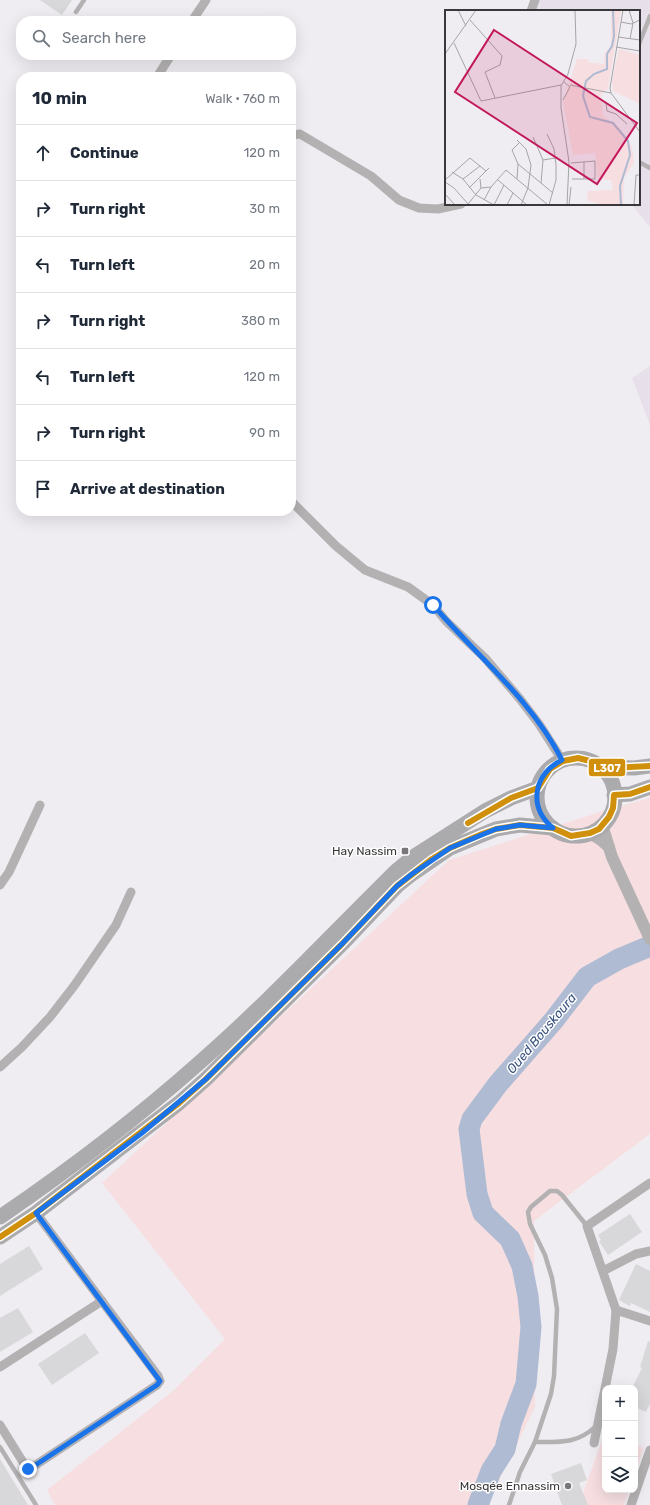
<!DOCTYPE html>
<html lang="en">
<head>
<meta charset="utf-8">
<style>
	:root { --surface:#fff; --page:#f6f6f7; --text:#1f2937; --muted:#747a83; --line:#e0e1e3 }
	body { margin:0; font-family:Rubik,sans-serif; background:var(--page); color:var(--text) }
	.controls { position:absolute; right:12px; bottom:12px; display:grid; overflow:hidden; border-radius:8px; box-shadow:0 4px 16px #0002 }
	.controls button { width:36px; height:36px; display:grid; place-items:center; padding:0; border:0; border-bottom:1px solid var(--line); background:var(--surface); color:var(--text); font:20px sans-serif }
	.stop { position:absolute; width:12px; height:12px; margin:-9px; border:3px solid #1a73e8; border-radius:50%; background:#fff }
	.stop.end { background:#1a73e8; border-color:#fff; box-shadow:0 1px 4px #0008 }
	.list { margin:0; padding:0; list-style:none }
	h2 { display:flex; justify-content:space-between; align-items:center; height:52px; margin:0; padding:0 16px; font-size:17px }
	h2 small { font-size:13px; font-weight:400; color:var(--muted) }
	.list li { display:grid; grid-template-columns:26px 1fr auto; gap:12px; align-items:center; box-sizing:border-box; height:56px; padding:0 16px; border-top:1px solid var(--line) }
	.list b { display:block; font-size:15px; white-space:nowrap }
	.list em { font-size:13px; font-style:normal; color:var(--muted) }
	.icon { flex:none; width:22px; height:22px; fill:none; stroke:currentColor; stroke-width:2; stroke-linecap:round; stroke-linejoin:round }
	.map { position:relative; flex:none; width:650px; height:1505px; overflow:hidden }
	.search { position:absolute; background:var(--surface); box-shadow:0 4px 16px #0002; left:16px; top:16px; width:280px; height:44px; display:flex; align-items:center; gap:10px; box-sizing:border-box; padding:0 14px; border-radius:16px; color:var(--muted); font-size:15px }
	.panel { position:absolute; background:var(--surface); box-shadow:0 4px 16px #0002; left:16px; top:72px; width:280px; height:444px; border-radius:16px }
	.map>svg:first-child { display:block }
	.built { fill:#e7e0ea }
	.green { fill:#f6dee1 }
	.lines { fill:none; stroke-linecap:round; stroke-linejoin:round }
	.river { stroke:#afbbd2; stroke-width:21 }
	.building { fill:#d8d7da }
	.service { stroke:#b4b1b3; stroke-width:4.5 }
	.minor { stroke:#b4b1b3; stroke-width:9 }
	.tertiary { stroke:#b4b1b3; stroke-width:12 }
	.primary { stroke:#abaaac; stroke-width:15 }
	.bus-1-casing { stroke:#fff; stroke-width:9 }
	.bus-1 { stroke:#d1900b; stroke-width:6 }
	.route { stroke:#1a73e8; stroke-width:5 }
	.poi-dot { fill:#79777a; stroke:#fff; stroke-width:1.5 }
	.labels { text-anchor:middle; stroke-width:3; stroke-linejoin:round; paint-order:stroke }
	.poi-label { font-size:12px; fill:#393739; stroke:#fff; text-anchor:end }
	.water-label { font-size:13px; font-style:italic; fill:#395380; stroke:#fff }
	.inset-river { fill:none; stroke:#afbbd2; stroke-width:2 }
	.inset-road { fill:none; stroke:#a7a4a8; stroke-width:1 }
	.view { fill:#c2185b; fill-opacity:0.15; stroke:#c2185b; stroke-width:2 }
	.inset-edge { fill:none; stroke:#393739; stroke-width:2 }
	.line-badge { stroke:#fff; stroke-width:1.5 }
	.badge-label { font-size:11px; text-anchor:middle; font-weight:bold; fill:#fff }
</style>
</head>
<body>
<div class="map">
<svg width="650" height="1505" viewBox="0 0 650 1505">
	<rect width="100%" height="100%" fill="#f0edf2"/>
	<g class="built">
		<path d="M531,0H650V227L631,204H639V11H527Z"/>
		<path d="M650,366V425L632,378Z"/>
	</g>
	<g class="green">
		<path d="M650,798V1134L534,1221L535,1407L487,1505H55L47,1490L174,1390L225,1339L102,1183L449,860L613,808Z"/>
		<path d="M604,1434L605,1490H629L624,1505H579Z"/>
		<path d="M635,1445L644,1448L635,1474Z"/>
	</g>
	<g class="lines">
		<path class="river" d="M478,1505L491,1471L505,1449L511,1424L526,1384L531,1327L528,1296L522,1266L510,1239L483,1213L477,1194L469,1129L472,1119L498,1084L554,1020L587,977L619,959L650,946"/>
	</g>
	<g class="building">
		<path d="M40,0H72L62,15Z"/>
		<path d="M630,1214L642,1232L608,1255L599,1241L601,1240L598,1235Z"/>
		<path d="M29,1246L43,1269L0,1296V1264Z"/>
		<path d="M636,1264L650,1271V1312L631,1303L630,1306L619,1300Z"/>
		<path d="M18,1308L33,1332L0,1352V1318Z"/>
		<path d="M85,1333L99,1353L52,1385L38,1364Z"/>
		<path d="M648,1341L650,1342V1404L646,1412L635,1407V1388H632L642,1368L640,1367Z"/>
		<path d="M0,1459L28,1505H0Z"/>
		<path d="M581,1463L587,1480L579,1483L588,1505H562L551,1474Z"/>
	</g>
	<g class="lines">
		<g class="service">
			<path d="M76,12L84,0"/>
			<path d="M639,44L650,16"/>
			<path d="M639,162L650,168"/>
			<path d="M535,1442L551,1394L554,1376L557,1309L552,1278L545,1255L530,1224L528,1212L531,1207L550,1191H557L562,1195L587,1226"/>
			<path d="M0,1447L36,1505"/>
			<path d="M509,1505L520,1472L535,1442C559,1442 578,1444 596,1426"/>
		</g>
		<g class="minor">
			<path d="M531,11L535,0"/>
			<path d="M192,21L206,0"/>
			<path d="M157,77L171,55"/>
			<path d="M291,135L300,134L371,176L399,200L419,208L438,209L461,204"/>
			<path d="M291,501L336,546L365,570L408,587L433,605L446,621L485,658L520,699L539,724L562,760"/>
			<path d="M0,885L9,872L40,805"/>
			<path d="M0,1067L22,1047L50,1017L74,986L116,925L131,892"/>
			<path d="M603,1271L636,1254L650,1251"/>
			<path d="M616,1310L650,1321"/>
			<path d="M0,1367L102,1301"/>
			<path d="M0,1425L26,1467L31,1468L157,1385L160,1381L158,1376L36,1213"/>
			<path d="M594,1443L613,1349L616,1310L587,1226L650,1183"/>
			<path d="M631,1505L650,1450"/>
		</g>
		<g class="tertiary">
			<path d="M602,825L612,857L650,939"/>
			<path d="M590,833L601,840L609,847"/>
		</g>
		<g class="primary">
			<circle cx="576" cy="797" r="39"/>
			<path d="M600,767L634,768L650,766"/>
			<path d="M614,795L630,794L650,787"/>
			<path d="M0,1217C69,1170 136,1119 199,1063C268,1003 331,935 396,871L413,857L485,811L511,798L538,788"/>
			<path d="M0,1237L36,1213L179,1103L206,1079L342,944L397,886L412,874L450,848L496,829L520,825L553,828"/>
		</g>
		<g class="bus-1-casing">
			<g id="bus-1">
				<path d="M468,823L511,798L538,788L550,769L563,761L578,758L590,761L600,767L611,768L650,766"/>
				<path d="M0,1237L36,1213L179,1103L206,1079L342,944L397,886L432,859L450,848L482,834L496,829L520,825L553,828L571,836L590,833L599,829L609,817L613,808L614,795L630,794L650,787"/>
			</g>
		</g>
		<use href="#bus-1" class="bus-1"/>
	</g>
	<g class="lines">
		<path class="route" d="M28,1469L31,1468L157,1385L160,1381L36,1213L142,1133L206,1079L342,944L397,886L412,874L450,848L496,829L520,825L553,828C528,807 533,775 562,760C531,699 477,656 433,605"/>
	</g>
	<g class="poi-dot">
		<rect x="401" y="847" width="8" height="8" rx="2"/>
		<circle cx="568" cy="1486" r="4"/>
	</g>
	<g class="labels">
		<g class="poi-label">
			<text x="397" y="855">Hay Nassim</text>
			<text x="560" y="1490">Mosqée Ennassim</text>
		</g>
		<g class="water-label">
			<text transform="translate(541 1033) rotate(-50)" y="5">Oued Bouskoura</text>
		</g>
	</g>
	<g transform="translate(445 10)">
		<rect width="195" height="195" fill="#f0edf2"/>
		<path d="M166,0H176L163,79L156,85L158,106L175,118L187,137L189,153L179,168L178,195H157L142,190L143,181L168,180L166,170L153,169L150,143L128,145L118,92L132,49H143V52L159,54L160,42L166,37ZM174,39L195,45V94L168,81L167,70Z" fill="#f6dee1"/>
		<path class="inset-river" d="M168,0L169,26L167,36L162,44V59L149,64L141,71L138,86L145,107L168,113L183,131L185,145L175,176L176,195"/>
		<path class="inset-road" d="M13,0L21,16M178,0L165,78L166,83L195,122M184,0L188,13L185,29M25,10L57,46L55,55L40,62L50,88M176,12L186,14L195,10M173,27L195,30M9,33L36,91L116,75M171,37L195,41M0,44L31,0M125,75L166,83M118,90L125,77L119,72M161,93L162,101L171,104L182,114M102,124L109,139L111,155V170L104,195M88,127L98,150L96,173M72,130L81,139L86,155L83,178L76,195M98,150L110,148M139,152V169M126,153L150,151V169H127M73,154L108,183M7,162L18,169L31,185L49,195L59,175M18,169L35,156M72,169L73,154L67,140L75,132M0,170L25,148L41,161M53,170L82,195M0,172L9,178L24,195M24,178L44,158M36,178L46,177L61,160L103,195M0,184L10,195M39,190L46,177M23,194L36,178L35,169M62,195L68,183M122,195L124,152L116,98V76L123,64L131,34L130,0M124,195L126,177M189,195L191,165H195"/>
		<path class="view" d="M49,20L192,113L152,174L10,82Z"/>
		<rect width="195" height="195" class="inset-edge"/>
	</g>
	<rect class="line-badge" x="588" y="758" width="38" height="19" rx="4" fill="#d1900b"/>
	<g class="badge-label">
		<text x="607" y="772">L307</text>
	</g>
</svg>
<div class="controls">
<button>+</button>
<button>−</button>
<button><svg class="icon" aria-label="layers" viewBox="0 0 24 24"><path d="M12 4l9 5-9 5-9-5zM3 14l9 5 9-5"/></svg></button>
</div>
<div class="stop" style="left:433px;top:605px"></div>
<div class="stop end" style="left:28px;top:1469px"></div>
<div class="search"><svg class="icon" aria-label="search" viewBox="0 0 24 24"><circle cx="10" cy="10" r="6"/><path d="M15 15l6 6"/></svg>Search here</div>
<section class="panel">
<h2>10 min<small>Walk · 760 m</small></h2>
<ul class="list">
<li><svg class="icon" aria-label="ahead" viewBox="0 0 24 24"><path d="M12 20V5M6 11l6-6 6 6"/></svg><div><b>Continue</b></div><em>120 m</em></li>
<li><svg class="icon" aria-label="right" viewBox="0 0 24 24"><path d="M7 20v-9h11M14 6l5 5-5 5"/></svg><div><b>Turn right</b></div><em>30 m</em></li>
<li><svg class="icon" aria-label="left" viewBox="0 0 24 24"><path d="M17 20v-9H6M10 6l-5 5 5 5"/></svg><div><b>Turn left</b></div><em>20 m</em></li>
<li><svg class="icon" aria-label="right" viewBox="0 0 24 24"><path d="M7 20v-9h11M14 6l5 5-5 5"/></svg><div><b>Turn right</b></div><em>380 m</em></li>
<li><svg class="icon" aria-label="left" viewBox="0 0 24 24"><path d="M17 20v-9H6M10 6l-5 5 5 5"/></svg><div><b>Turn left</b></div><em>120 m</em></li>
<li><svg class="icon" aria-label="right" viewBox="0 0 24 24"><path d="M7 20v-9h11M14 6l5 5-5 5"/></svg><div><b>Turn right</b></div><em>90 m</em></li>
<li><svg class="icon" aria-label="arrive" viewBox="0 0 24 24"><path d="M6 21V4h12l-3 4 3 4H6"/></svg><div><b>Arrive at destination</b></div></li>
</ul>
</section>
</div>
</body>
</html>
